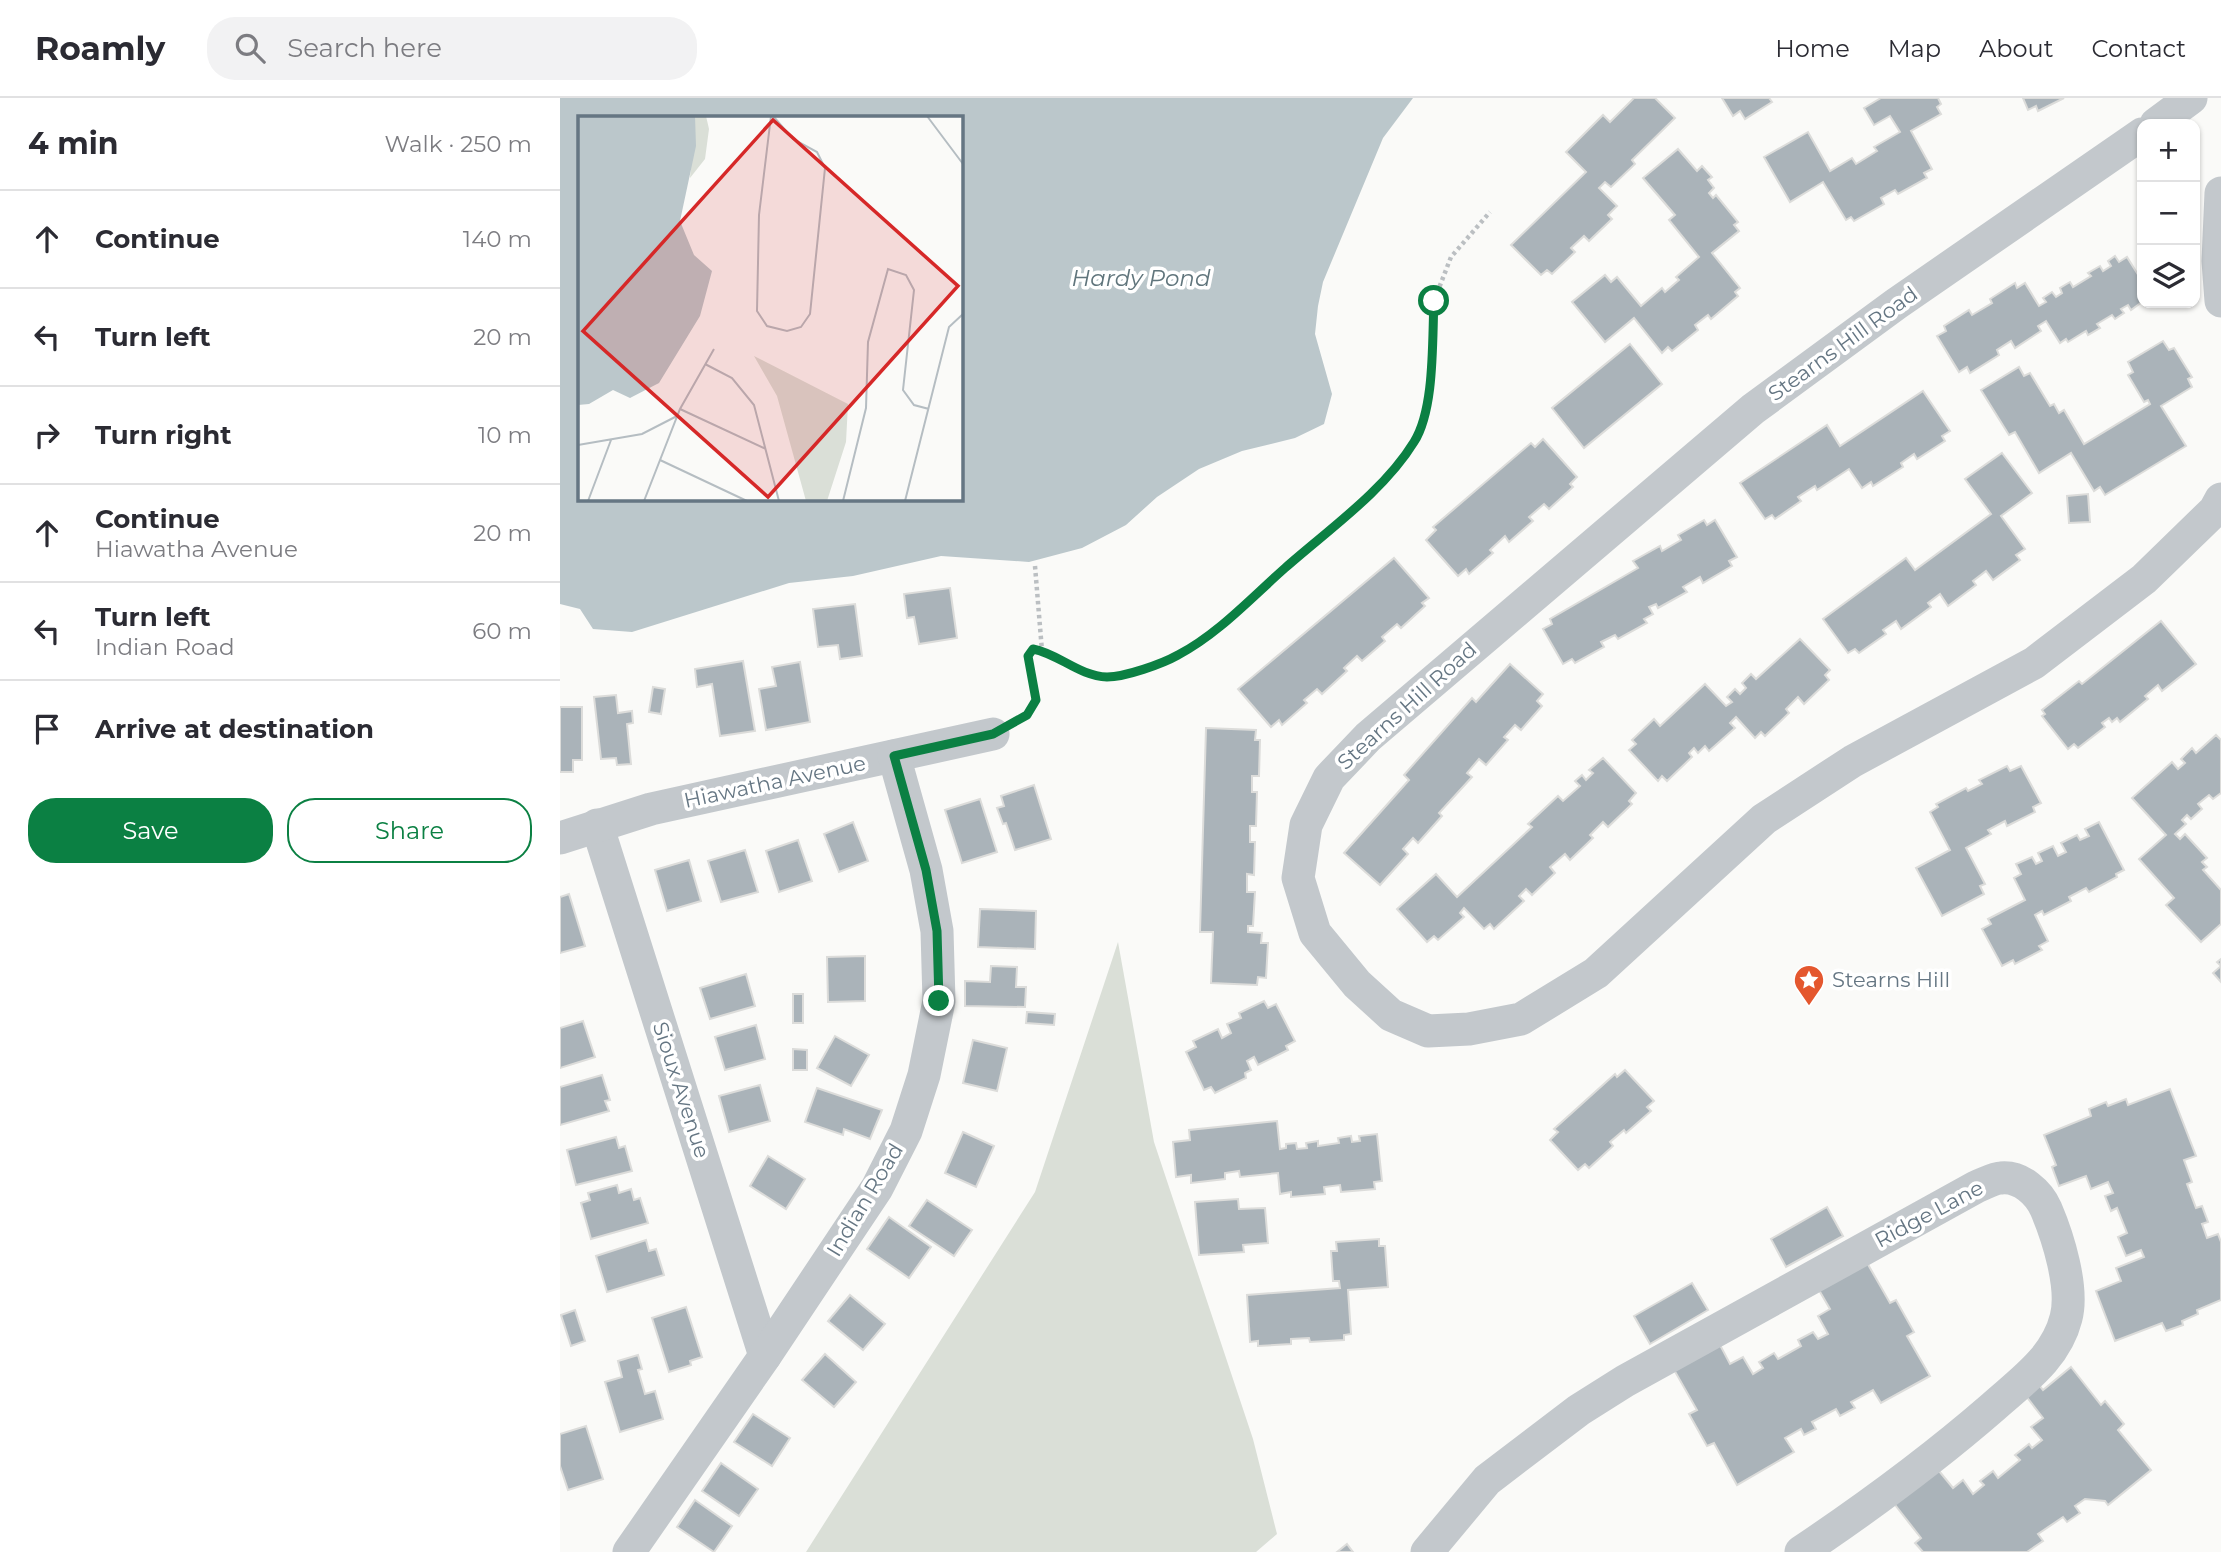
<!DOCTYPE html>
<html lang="en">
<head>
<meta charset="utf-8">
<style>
	:root { --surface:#fff; --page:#f2f2f3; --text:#2b2b33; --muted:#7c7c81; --line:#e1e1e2; --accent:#0b8043 }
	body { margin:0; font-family:Montserrat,sans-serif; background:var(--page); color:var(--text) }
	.controls { position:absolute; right:21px; top:21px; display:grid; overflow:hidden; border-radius:14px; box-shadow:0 2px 5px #0004 }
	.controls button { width:63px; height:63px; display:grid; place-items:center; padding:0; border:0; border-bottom:2px solid var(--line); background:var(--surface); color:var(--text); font:35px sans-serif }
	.stop { position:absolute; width:21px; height:21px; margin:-16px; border:5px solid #0b8043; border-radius:50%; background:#fff }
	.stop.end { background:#0b8043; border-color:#fff; box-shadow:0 2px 7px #0008 }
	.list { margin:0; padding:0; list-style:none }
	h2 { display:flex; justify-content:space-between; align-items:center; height:91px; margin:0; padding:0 28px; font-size:30px }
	h2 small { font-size:23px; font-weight:400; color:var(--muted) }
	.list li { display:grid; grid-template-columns:46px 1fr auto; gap:21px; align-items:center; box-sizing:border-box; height:98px; padding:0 28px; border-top:2px solid var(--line) }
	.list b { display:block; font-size:26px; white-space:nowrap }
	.list p { margin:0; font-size:23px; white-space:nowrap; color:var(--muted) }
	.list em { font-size:23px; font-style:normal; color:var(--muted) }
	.actions { display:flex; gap:14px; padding:21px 28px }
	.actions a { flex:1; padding:16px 0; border:2px solid var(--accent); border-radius:28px; text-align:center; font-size:24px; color:var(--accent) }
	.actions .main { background:var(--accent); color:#fff }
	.icon { flex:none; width:38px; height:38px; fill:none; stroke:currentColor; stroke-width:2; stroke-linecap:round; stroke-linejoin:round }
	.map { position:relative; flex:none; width:1661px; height:1454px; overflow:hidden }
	header { display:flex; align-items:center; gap:42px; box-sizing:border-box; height:98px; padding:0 35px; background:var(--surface); border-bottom:2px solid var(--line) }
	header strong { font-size:33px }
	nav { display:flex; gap:38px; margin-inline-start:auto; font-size:24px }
	.search { width:490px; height:63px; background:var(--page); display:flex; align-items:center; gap:18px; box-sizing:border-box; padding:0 24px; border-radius:28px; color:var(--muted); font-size:26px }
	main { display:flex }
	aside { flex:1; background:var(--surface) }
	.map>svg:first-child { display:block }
	.green { fill:#dadfd7 }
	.water { fill:#bbc7cb; fill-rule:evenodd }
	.building { fill:#aab3b9; stroke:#dcdcda; stroke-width:2 }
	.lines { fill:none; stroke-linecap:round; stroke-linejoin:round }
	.path { stroke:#bbbfc2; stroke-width:4.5; stroke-dasharray:3.5 3.5; stroke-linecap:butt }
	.street { stroke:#c3c8cc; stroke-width:33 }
	.route { stroke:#0b8043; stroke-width:9 }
	.labels { text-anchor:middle; stroke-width:7; stroke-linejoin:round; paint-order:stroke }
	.street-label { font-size:21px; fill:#657683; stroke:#fff }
	.poi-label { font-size:21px; fill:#657683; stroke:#fff; text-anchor:start }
	.water-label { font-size:23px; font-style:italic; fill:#60757c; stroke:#fff }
	.inset-road { fill:none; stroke:#b5bdc2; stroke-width:2 }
	.view { fill:#d62828; fill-opacity:0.15; stroke:#d62828; stroke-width:3.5 }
	.inset-edge { fill:none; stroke:#657683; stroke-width:3.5 }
</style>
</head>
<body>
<header>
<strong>Roamly</strong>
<div class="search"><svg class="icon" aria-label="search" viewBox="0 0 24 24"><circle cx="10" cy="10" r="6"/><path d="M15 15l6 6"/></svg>Search here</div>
<nav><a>Home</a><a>Map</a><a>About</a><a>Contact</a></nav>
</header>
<main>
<aside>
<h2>4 min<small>Walk · 250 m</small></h2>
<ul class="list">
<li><svg class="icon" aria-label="ahead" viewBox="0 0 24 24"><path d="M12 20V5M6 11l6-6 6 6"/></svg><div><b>Continue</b></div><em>140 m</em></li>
<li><svg class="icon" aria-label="left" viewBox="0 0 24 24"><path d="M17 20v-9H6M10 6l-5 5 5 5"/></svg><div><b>Turn left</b></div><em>20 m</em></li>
<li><svg class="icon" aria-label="right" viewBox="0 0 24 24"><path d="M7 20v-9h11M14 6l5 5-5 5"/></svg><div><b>Turn right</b></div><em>10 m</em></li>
<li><svg class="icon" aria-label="ahead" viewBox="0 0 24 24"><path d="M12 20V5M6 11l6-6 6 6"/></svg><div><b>Continue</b><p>Hiawatha Avenue</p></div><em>20 m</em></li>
<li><svg class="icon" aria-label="left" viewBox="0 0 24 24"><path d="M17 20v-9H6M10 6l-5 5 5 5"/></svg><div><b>Turn left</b><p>Indian Road</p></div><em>60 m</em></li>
<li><svg class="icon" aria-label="arrive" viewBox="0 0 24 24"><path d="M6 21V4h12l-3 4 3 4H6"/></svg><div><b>Arrive at destination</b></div></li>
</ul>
<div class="actions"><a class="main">Save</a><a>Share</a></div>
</aside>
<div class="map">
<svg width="1661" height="1454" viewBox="0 0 1661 1454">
	<rect width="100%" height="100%" fill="#fafaf8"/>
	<path class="green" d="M558,844L594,1044L693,1341L717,1436L696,1454H246L475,1094Z"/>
	<path class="water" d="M0,0H853L823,40L763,184L758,208L755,236L772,296L764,326L735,340L682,353L639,371L597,399L566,427L522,450L469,464L381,458L293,478L229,485L72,534L33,531L20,511L0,506ZM19,19H401V401H19Z"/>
	<g class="building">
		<path d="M1074,0H1095L1115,20L1072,62L1075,66L1051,89L1045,84L1039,90L1057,108L1048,117L1052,121L1029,143L1024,138L1011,150L1015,154L992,176L987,172L981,177L951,147L1026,74L1006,54L1043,17L1050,24Z"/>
		<path d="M1162,0H1209L1212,4L1185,21L1180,13L1173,18Z"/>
		<path d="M1321,0H1378L1381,6L1377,9L1381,16L1351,33L1372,71L1364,75L1367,80L1338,96L1335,92L1321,100L1324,106L1294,123L1291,119L1286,122L1263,84L1230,104L1204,59L1248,34L1270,73L1292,60L1296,66L1317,53L1314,49L1340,34L1330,18L1314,27L1304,10Z"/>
		<path d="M1463,0H1504L1478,13L1476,8L1468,12Z"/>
		<path d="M1118,51L1137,73L1142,68L1152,79L1148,82L1154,90L1149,95L1153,100L1156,97L1178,124L1174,127L1179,133L1152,155L1180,190L1175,194L1178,198L1151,221L1148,217L1135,227L1138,232L1112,253L1108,249L1102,255L1074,220L1045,244L1012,204L1045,177L1051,184L1057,179L1081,208L1102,190L1105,194L1119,182L1116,179L1139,159L1109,122L1115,117L1083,80Z"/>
		<path d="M1555,158L1559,164L1567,159L1582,183V197L1579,199L1582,204L1571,212L1568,207L1561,211L1564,215L1555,221L1552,217L1537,226L1540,230L1528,237L1526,233L1508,244L1506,241L1500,245L1486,223L1478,228L1481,233L1455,250L1451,243L1437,252L1439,257L1410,275L1407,269L1399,274L1377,238L1386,233L1384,228L1409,212L1412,217L1432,205L1430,201L1455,185L1457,190L1465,185L1479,208L1486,204L1483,200L1492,194L1496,199L1502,195L1500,190L1510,184L1513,189L1531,178L1528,175L1540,168L1543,173L1551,168L1548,163Z"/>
		<path d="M1603,243L1609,252L1614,250L1632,279L1628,281L1632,289L1601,308L1626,348L1545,397L1540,389L1534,393L1511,355L1479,375L1455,334L1449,337L1421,292L1459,269L1464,278L1470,275L1490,308L1494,306L1499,315L1504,312L1524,346L1590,306L1588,302L1584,304L1568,277L1573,274L1568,264Z"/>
		<path d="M1070,246L1102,286L1024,350L992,310Z"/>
		<path d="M1363,293L1390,333L1382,338L1385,343L1357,361L1354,356L1341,365L1343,369L1313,388L1311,384L1302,390L1289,371L1257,392L1255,388L1238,399L1241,403L1215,421L1212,417L1205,421L1180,385L1267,327L1280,348Z"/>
		<path d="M983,341L1017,379L1010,386L1013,389L989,411L984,406L969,419L973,423L949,444L945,438L930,452L933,455L909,476L906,471L898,478L866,442L876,432L873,429L971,345L975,349Z"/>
		<path d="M1442,355L1472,395L1441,418L1465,451L1456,457L1460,462L1433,482L1426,473L1413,483L1416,487L1388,508L1380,496L1368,505L1371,509L1341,531L1336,523L1323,532L1326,536L1299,555L1295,551L1288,555L1263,521L1346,460L1355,472L1431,416L1405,381Z"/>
		<path d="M1528,396L1530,424L1509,425L1507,398Z"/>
		<path d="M1144,422L1147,427L1155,422L1177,459L1169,463L1172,468L1143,485L1140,479L1123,489L1127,494L1098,510L1096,506L1089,509L1093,516L1084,521L1087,525L1058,541L1055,537L1041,544L1044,549L1015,565L1012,561L1003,566L983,531L992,526L990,521L1078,470L1073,463L1100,448L1102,453L1121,442L1118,437Z"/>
		<path d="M834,460L869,500L862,505L865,508L841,530L837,526L822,539L825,543L802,563L797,558L784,570L787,573L762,596L757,591L744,602L747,605L722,627L719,622L711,629L678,591Z"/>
		<path d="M390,490L397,540L359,546L354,519L347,520L344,496Z"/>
		<path d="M295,506L302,558L280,561L278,547L258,549L253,511Z"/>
		<path d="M1601,523L1636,566L1602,593L1598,587L1585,598L1588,601L1560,624L1557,620L1552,624L1549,620L1542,625L1545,629L1518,650L1514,646L1508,651L1482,618L1485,616L1482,612L1519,583L1522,586Z"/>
		<path d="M1240,541L1270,572L1265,577L1269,582L1244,606L1238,599L1226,611L1229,615L1205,638L1201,634L1195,640L1176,619L1170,625L1175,630L1149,653L1145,648L1138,655L1134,650L1129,655L1132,659L1107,683L1102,678L1098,683L1069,652L1076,646L1072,642L1094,621L1100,628L1145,586L1166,608L1172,604L1167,599L1175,591L1180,596L1186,590L1182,585L1191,576L1196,581Z"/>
		<path d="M183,563L195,633L160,638L152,586L137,589L135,571Z"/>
		<path d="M240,564L250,624L206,632L199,591L216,588L212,569Z"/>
		<path d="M950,566L983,596L977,603L982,608L961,632L955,627L944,639L948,642L926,667L919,661L907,675L912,679L879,715L882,718L858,745L853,740L843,751L848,756L820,787L784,755L849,682L844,677L912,600L916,604Z"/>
		<path d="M93,589L105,591L101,616L89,614Z"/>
		<path d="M56,597L58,615L72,613L73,625L67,626L71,666L57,667L56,660L41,661L34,599Z"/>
		<path d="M0,609H22V662H13V674H0Z"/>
		<path d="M646,630L696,632L695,642H700L699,678H692V694H697L696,728H690V744H695L694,777L687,776V794H695L693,828H688V834L702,835L701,845H708L706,880L698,879L697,887L651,885L653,834H640Z"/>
		<path d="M1656,637L1661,642V695L1653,701L1649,697L1638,706L1642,711L1631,721L1627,717L1622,722L1626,726L1615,736L1620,741L1625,736L1647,760L1642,764L1647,769L1643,772L1661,792V826L1641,844L1606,807L1614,800L1579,761L1606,737L1572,700L1612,664L1618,671L1625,665L1621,661L1632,650L1636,655Z"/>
		<path d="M1043,660L1076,695L1069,703L1072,706L1048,729L1043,724L1030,737L1033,740L1010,762L1005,756L990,769L995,775L972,797L966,791L959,798L964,803L934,831L930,826L924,831L904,810L900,815L904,819L878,842L874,838L867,844L837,811L876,776L897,799L972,729L968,726L998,698L1003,703L1020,688L1015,683L1022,677L1026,682L1033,675L1029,672Z"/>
		<path d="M1447,668L1450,673L1461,668L1481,705L1473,709L1475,714L1447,728L1445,723L1428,732L1431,736L1406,750L1425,786L1420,788L1424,796L1382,818L1356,770L1390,752L1370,714L1378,709L1376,706L1406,690L1408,693L1422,686L1419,682Z"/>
		<path d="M474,687L491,741L455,752L446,725L443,726L437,710L444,708L441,698Z"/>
		<path d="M420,701L437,754L402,765L385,712Z"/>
		<path d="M293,724L308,763L279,774L264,736Z"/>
		<path d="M1539,724L1564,772L1556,776L1557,779L1529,794L1526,790L1509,799L1511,803L1484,817L1482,813L1475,817L1488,843L1479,848L1482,852L1455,866L1453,862L1442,868L1422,831L1431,826L1428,821L1465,802L1454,780L1461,776L1456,766L1472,759L1476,766L1482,763L1478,755L1493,748L1498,758L1506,754L1501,745L1517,737L1520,742L1529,738L1525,731Z"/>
		<path d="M238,742L252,783L219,794L206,753Z"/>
		<path d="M185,752L198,794L161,804L148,763Z"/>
		<path d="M129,762L141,803L107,813L95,772Z"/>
		<path d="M9,796L25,848L0,855V799Z"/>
		<path d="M420,811L476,813L475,851L418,849Z"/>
		<path d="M305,858V903L268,904L267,859Z"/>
		<path d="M1661,861V884L1653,875L1661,868L1657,864Z"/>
		<path d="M431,868L457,869L456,889H466L465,909L405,908V883L430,884Z"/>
		<path d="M186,876L195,908L150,921L140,890Z"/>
		<rect x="233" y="896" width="10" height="29"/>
		<path d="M704,903L708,910L716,906L735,943L726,948L728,952L698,967L694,959L687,963L691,972L685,975L686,980L655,995L651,989L644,992L626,954L636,949L633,943L658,931L662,940L671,935L667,926L681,920L679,915Z"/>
		<path d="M467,914L495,916L494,927L466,925Z"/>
		<path d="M23,923L35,959L0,970V930Z"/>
		<path d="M196,927L205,961L165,972L155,939Z"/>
		<path d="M275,938L309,957L291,988L257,970Z"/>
		<path d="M413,942L447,950L437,993L403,985Z"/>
		<path d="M233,951L247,952V972H233Z"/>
		<path d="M1065,972L1094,1003L1087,1009L1091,1013L1066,1035L1064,1032L1050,1044L1053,1048L1029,1070L1025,1066L1018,1072L990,1042L998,1034L994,1031L1055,976L1057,979Z"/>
		<path d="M42,977L50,1002L45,1003L49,1013L0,1027V989Z"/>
		<path d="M200,987L210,1023L169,1034L159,998Z"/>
		<path d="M257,990L322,1012L310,1041L284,1031L283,1037L245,1024Z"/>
		<path d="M1610,991L1636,1058L1624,1062L1632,1084L1627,1086L1636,1110L1642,1108L1648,1124L1642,1126L1647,1140L1658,1136L1661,1144V1202L1637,1212L1638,1216L1622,1223L1623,1227L1606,1233L1602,1225L1555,1243L1536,1193L1561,1183L1556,1170L1584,1159L1581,1152L1566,1158L1558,1139L1567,1135L1557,1110L1551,1113L1545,1098L1553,1095L1548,1084L1531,1091L1526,1078L1499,1088L1492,1069L1496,1067L1484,1037L1531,1018L1529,1011L1546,1004L1548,1008L1566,1001L1568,1007Z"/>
		<path d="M717,1023L720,1051L726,1050V1046L736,1045L737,1051L747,1050L746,1045L758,1043V1048L779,1045L778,1040L791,1038L792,1044L800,1043L799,1038L817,1036L822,1083L814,1084L815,1091L781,1094L780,1087L764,1089L765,1096L731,1099V1094L720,1096L718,1075L680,1079L679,1073L665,1075V1081L631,1085V1077L616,1079L613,1044L630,1042L629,1032Z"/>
		<path d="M403,1034L434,1048L416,1089L385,1075Z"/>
		<path d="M56,1039L59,1050L65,1048L72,1073L16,1087L7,1052Z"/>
		<path d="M208,1058L245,1081L226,1111L190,1088Z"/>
		<path d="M57,1087L59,1095L71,1091L74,1102L80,1100L88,1125L31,1141L21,1105L30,1102L28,1095Z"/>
		<path d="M678,1101L679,1111L705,1110L708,1145L683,1147L684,1154L639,1157L635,1104Z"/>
		<path d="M367,1102L412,1132L394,1158L349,1128Z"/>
		<path d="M1267,1109L1283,1138L1226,1169L1211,1141Z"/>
		<path d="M329,1119L371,1149L349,1180L307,1151Z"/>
		<path d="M819,1141V1148H825L828,1189L788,1192L791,1236L784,1237V1242L750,1244L749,1240L731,1241V1246L698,1248V1243L690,1244L687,1197L780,1190L779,1183H773L771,1153H777L776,1144Z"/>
		<path d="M86,1142L89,1153L96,1151L104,1177L47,1194L36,1158Z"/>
		<path d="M1306,1163L1330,1205L1336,1202L1354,1234L1347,1238L1370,1278L1321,1305L1313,1292L1291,1304L1295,1310L1280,1318L1276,1311L1252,1324L1256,1331L1244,1337L1241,1331L1225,1340L1234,1354L1177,1387L1154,1345L1147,1348L1129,1316L1137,1312L1113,1270L1159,1245L1170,1266L1183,1259L1193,1276L1203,1270L1199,1264L1214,1255L1218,1261L1241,1248L1238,1242L1253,1234L1258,1241L1268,1236L1258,1218L1270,1211L1256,1187Z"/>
		<path d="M1132,1185L1148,1212L1090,1246L1074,1218Z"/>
		<path d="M290,1197L325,1226L303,1252L268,1223Z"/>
		<path d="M126,1209L142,1259L130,1263L131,1267L109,1274L92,1220Z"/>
		<path d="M15,1212L25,1243L11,1248L1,1217Z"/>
		<path d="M265,1256L296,1284L274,1309L242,1282Z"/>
		<path d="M78,1257L82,1271L78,1272L85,1296L95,1293L103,1321L60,1334L45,1284L62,1279L58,1263Z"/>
		<path d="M1511,1269L1541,1307L1545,1303L1564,1326L1558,1332L1591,1372L1548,1407L1545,1403L1525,1401L1515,1408L1520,1415L1507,1424L1503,1419L1478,1436L1483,1443L1467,1454H1363L1355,1445L1361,1440L1332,1403L1375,1368L1393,1390L1403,1382L1413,1396L1424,1387L1420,1383L1433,1373L1438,1380L1460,1362L1455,1357L1469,1346L1472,1350L1482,1342L1471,1329L1483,1320L1466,1298L1479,1287L1483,1292Z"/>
		<path d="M193,1316L230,1340L212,1368L174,1344Z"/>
		<path d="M26,1328L43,1381L8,1392L0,1368V1336Z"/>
		<path d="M161,1365L198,1391L179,1418L142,1393Z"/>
		<path d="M135,1402L172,1428L154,1454L117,1429Z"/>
		<path d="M787,1446L793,1454H777Z"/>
	</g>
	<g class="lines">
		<g class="path">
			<path d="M475,468L482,553"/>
			<path d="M458,622L467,617L476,602L468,558L473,551L482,553L518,572L548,579L578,573L618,558L653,534L823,384L855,342L869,302L874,203L891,159L930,114"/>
		</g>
		<g class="street">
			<path d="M1596,26L1631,0"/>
			<path d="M1582,36L1336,206L1193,311L808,639L769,680L746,727L738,780L755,835L797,886L831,917L868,933L909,931L961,921L1036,875L1204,721L1293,663L1474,565L1584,481L1655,412L1661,401"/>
			<path d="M1661,95L1658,163L1661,203"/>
			<path d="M37,727L205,1258"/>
			<path d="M0,740L91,711L433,636"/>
			<path d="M69,1454L205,1258L317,1090L346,1033L364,977L379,903L377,833L366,772L334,658"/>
			<path d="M867,1454L927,1382L1019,1312L1065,1283L1416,1089C1424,1086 1434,1080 1441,1080C1461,1078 1479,1095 1486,1111C1498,1139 1514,1190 1506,1220C1496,1260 1462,1283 1433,1309C1372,1362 1308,1409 1241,1454"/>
		</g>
	</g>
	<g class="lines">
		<path class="route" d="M379,903L377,833L366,772L334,658L433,636L467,617L476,602L468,558L473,551C499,556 519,578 547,579C565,579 602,566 618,557C658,536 691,500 725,470C768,432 824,393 854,344C875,311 872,242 874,203"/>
	</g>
	<defs>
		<g id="sight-pin" transform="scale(1.575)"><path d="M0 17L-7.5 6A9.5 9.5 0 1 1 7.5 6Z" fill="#e4572e" stroke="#fff"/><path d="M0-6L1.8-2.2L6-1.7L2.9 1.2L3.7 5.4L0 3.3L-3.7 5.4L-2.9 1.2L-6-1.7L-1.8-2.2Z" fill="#fff"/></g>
	</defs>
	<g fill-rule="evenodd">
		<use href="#sight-pin" x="1249" y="882"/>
	</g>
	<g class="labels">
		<g class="street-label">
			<text transform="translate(1283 246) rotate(-36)" y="7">Stearns Hill Road</text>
			<text transform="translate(847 608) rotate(-42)" y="7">Stearns Hill Road</text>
			<text transform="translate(215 684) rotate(-12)" y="7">Hiawatha Avenue</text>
			<text transform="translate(121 992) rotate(72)" y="7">Sioux Avenue</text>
			<text transform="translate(305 1102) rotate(-59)" y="7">Indian Road</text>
			<text transform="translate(1369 1116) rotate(-28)" y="7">Ridge Lane</text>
		</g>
		<g class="poi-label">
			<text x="1272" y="889">Stearns Hill</text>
		</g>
		<g class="water-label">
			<text x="581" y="188">Hardy Pond</text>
		</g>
	</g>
	<g transform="translate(18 18)">
		<rect width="385" height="385" fill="#fafaf8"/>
		<path d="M117,0H128L131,13L127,43L112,62ZM176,240L270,288L268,326L249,385H228L199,280Z" fill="#dadfd7"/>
		<path d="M0,0H117L118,30L102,105L116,139L134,155L122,200L81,267L52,282L35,274L11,288L0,289Z" fill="#bbc7cb"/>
		<path class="inset-road" d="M193,0L181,99L179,195L189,210L209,215L223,211L232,198L247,52L239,36L215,23L195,0M349,0L385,48M127,248L154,262L176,289L201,385M102,293L188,333M0,329L64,318L99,300M82,344L169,385M10,385L33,324M66,385L102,293L136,233M265,385L288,292L290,226L310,153L328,159L336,174L325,274L336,289L351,293M327,385L371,211L385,198"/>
		<path class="view" d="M195,4L380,170L190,381L5,215Z"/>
		<rect width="385" height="385" class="inset-edge"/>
	</g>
</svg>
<div class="controls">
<button>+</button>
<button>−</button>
<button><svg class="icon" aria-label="layers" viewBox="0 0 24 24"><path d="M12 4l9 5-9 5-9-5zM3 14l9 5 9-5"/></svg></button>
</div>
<div class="stop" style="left:874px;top:203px"></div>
<div class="stop end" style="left:379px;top:903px"></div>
</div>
</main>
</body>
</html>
